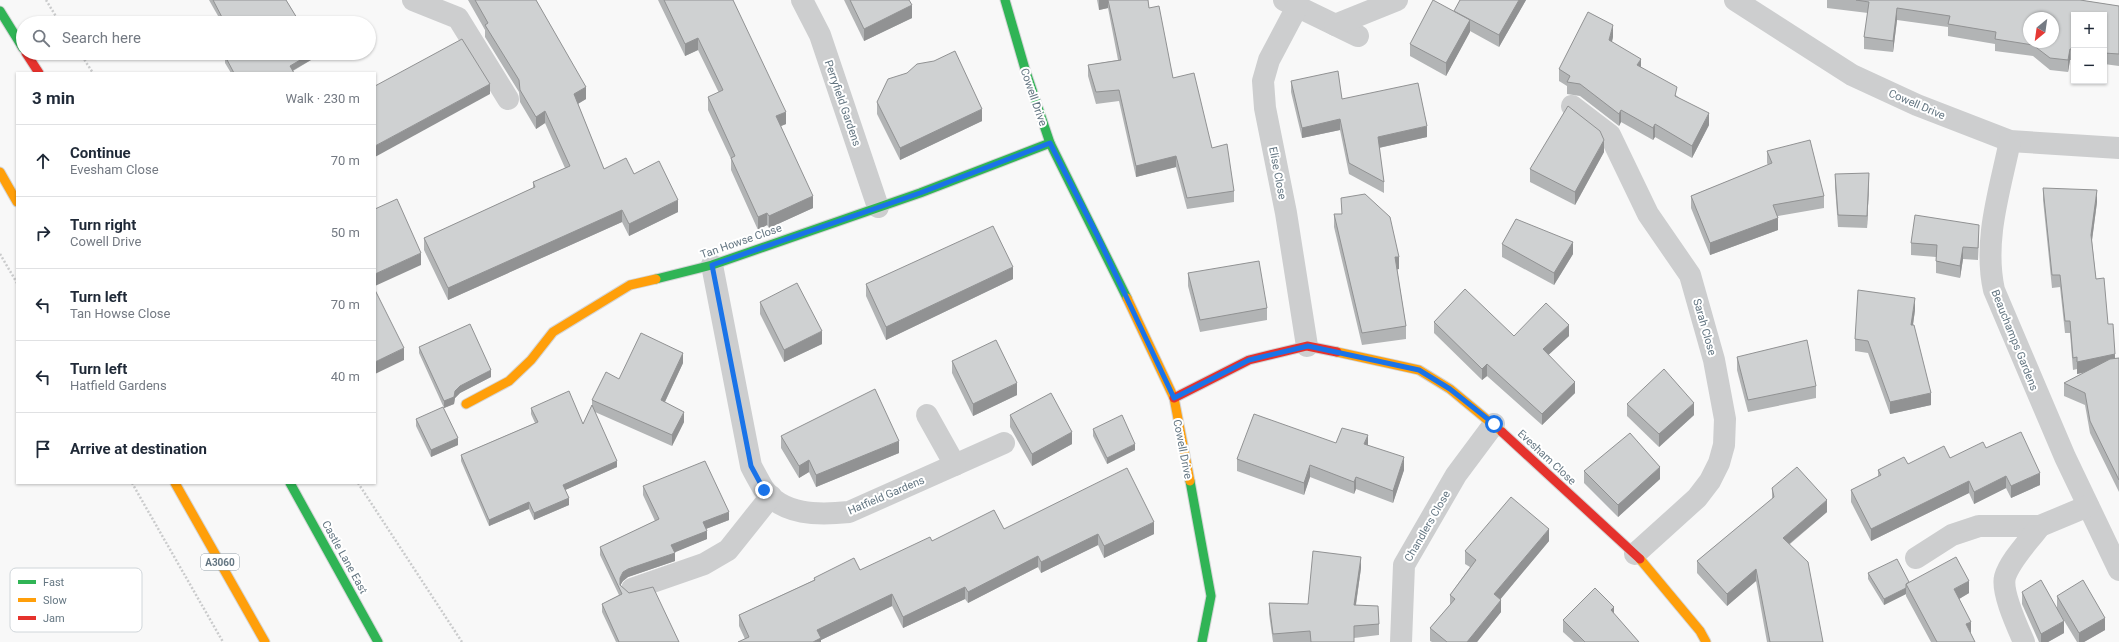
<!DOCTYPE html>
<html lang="en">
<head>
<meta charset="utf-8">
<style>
	:root { --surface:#fff; --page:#f6f6f7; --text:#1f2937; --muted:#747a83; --line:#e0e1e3 }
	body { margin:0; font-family:Roboto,sans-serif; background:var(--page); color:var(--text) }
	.controls { position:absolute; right:12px; top:12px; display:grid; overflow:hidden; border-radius:0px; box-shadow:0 1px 3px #0004 }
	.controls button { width:36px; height:36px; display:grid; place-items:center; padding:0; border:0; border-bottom:1px solid var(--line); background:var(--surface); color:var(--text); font:20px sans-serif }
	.compass { position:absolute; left:2023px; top:12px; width:36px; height:36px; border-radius:50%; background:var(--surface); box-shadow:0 1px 3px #0004; rotate:209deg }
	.stop { position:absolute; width:12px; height:12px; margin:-9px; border:3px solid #1a73e8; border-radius:50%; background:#fff }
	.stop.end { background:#1a73e8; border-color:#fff; box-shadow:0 1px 4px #0008 }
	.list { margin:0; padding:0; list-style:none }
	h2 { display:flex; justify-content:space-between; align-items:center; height:52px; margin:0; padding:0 16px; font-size:17px }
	h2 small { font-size:13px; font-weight:400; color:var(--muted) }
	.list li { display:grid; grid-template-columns:26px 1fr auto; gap:12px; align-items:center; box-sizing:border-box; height:72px; padding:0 16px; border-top:1px solid var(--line) }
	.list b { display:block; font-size:15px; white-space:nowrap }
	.list p { margin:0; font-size:13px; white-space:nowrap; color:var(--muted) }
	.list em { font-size:13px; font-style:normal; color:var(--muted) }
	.icon { flex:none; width:22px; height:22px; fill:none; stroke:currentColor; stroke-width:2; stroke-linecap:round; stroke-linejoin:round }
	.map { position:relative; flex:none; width:2119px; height:642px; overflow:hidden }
	.search { position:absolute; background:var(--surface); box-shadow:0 1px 3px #0004; left:16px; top:16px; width:360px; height:44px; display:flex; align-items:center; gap:10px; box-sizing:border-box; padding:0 14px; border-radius:22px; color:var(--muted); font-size:15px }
	.panel { position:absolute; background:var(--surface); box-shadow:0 1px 3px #0004; left:16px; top:72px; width:360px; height:412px; border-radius:0px }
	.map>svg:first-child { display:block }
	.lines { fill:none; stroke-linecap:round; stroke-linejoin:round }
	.fast-casing { stroke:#d4d5d6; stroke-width:11 }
	.slow-casing { stroke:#d4d5d6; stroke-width:11 }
	.jam-casing { stroke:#d4d5d6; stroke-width:11 }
	.path { stroke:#cacbcc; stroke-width:2.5; stroke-dasharray:2 2; stroke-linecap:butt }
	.street { stroke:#cdcecf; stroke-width:22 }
	.fast { stroke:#30b455; stroke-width:9 }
	.slow { stroke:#ff9f0a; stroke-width:9 }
	.jam { stroke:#e5322d; stroke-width:9 }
	.wall { fill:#b2b4b5 }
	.shaded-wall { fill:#919293 }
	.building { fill:#cfd1d2; stroke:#919293; fill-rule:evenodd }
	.route { stroke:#1a73e8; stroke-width:5 }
	.labels { text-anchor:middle; stroke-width:4; stroke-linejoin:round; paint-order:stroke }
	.shield { fill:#fff; stroke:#929fa8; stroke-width:1 }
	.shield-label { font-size:10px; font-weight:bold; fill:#647682 }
	.street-label { font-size:11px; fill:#647682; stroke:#fff }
	.key { fill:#fff; stroke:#d0d6da; stroke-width:1 }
	.key-label { font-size:11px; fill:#647682 }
</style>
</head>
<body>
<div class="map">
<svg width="2119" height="642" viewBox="0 0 2119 642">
	<rect width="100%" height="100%" fill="#f8f8f8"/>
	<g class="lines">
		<g class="fast-casing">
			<g id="fast">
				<path d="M1005,0L1025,69L1050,143L1127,298"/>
				<path d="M0,11L23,48"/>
				<path d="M656,279L712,265L920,193L1050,143"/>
				<path d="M1190,481L1211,596L1202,642"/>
				<path d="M290,483L378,642"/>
			</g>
		</g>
		<g class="slow-casing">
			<g id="slow">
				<path d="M0,172L17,202"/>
				<path d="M1127,298L1174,398L1190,481"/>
				<path d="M1337,352L1419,370L1450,389L1502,432"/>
				<path d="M466,404L509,381L531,360L553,332L630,285L656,279"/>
				<path d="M175,483L265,642"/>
				<path d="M1640,559L1700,631L1706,642"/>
			</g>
		</g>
		<g class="jam-casing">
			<g id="jam">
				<path d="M26,53L39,73"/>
				<path d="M1174,398L1249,360L1307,346L1337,352"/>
				<path d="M1502,432L1640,559"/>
			</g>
		</g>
		<g class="path">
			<path d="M46,0L60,23"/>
			<path d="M80,53L93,73"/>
			<path d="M0,254L17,283"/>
			<path d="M132,483L223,642"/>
			<path d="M358,483L462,642"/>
		</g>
		<g class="street">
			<path d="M413,0L458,18L508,99"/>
			<path d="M802,0L820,35L878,207"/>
			<path d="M1284,0L1358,36"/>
			<path d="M1735,0L1852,75L1917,105L2010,141L2119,148"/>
			<path d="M1297,7L1269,60L1263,81L1265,108L1286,213L1307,346"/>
			<path d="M1335,25L1397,0"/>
			<path d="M1572,106L1610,135L1648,214L1690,275L1714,360L1725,419L1724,445L1719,463L1710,481L1697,498L1635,554"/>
			<path d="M2010,141C2000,190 1983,240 1994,290L2065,457L2119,570"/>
			<path d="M712,265L751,466C755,474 759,481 763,488C782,516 819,515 849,512L1004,443"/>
			<path d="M927,415L955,465"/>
			<path d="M1916,558L1952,535L1979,526H2040L2088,506"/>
			<path d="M632,589L704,564L728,550L771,496"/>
			<path d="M1401,642L1404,565L1456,475L1494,424"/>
			<path d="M2024,642C2018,628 2001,592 2005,577C2010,560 2030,540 2040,526"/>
		</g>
		<use href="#fast" class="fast"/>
		<use href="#slow" class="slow"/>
		<use href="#jam" class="jam"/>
	</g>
	<g class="wall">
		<path d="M209,0H286L300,23H222Z"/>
		<path d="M468,0H536L586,99L578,104L604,169L634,174L678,212L629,236L622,222L448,300L424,250V238L533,188V182L565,168L545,123L536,129L520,102L519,92L485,37V30Z"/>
		<path d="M658,0H733L786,124L781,126L813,208L769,228L767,225L758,230L731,170V159L708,110V97L719,93L698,50L685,56Z"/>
		<path d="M844,0H909L912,18L864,41Z"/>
		<path d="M1097,0H1148L1149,8L1173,78L1212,148L1234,191V202L1187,209L1176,167L1136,177L1119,101L1096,104L1088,76V65L1118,60L1108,8L1099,10Z"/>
		<path d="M1460,0H1526L1499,47L1470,31L1446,76L1410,56V44L1454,12Z"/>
		<path d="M1827,0H2080L2119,6V66L2104,64V15H2074V60H2070L2068,72L2050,70L2033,56L1995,51V44L1948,36V27L1897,20L1893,52L1864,49V37L1868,13L1827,8Z"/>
		<path d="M1613,37L1612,42L1641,67L1677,96L1709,125L1692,158L1655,137L1653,140L1621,122L1619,126L1580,96L1567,94V86L1559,81V69Z"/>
		<path d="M316,53V57L293,71L294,73H231L225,63V56Z"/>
		<path d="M907,73L982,121L900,160L877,114V102Z"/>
		<path d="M1291,81L1342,99L1427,137L1379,148L1384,182V193L1349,174L1340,130L1302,138L1291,92Z"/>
		<path d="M1767,151L1824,196V208L1778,216V230L1710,255L1691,208V196L1768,165L1767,163Z"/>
		<path d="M1604,152L1575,205L1530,182V169Z"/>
		<path d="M1835,174L1869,185L1867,228L1838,227L1835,187Z"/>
		<path d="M2043,188L2097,202L2092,241L2096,279L2108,324L2115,359L2119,358V492L2090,433L2085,405L2064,396V383L2085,372L2077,374V369L2073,370L2070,333H2065L2060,287L2052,288L2043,200Z"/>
		<path d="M1334,214L1399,269H1397L1406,326V339L1362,345L1334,227Z"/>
		<path d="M1979,237L1978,260L1963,259L1960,278L1936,273V257L1911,255V243Z"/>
		<path d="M1502,244L1573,254L1554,285L1502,257Z"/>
		<path d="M1188,273L1267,308V320L1200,332L1188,286Z"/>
		<path d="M1013,279L886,340L866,296V284Z"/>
		<path d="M760,302L822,344L784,362L760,314Z"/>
		<path d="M1915,310L1913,325L1931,405L1890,414L1868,353L1855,351V339Z"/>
		<path d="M1434,322L1514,336H1569L1548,355L1575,393L1542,425L1487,376L1482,380L1434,333Z"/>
		<path d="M419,347L491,377L460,393L455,398L454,404L444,408L419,353Z"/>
		<path d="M1737,357L1816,386V398L1748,412L1737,370Z"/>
		<path d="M952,361L1017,395L973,416L952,373Z"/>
		<path d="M683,363L665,402L684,422L672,446L595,412L617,467L565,490L569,505L534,520L529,509L489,526L461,461V455L535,423L531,414V408L583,424L592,405V400L619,379Z"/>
		<path d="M1627,404L1694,415L1659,447L1627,416Z"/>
		<path d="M1010,415L1072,444L1032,466L1010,427Z"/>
		<path d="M416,419L458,445L431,457L416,426Z"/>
		<path d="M1093,429L1135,450L1107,464L1093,436Z"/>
		<path d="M781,436L899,453L816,487L809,472L799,478L781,448Z"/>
		<path d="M1336,443L1368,445L1404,470L1393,503L1356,489L1354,494L1310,477L1304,495L1237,471V459Z"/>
		<path d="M1986,448L2040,485L2011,498L2006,488L1974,504L1969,493L1871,541L1851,502V490L1878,477V470L1908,464L1950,458Z"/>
		<path d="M1584,471L1660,479L1618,517L1584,483Z"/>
		<path d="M643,486L729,520L706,529L707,539L674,552L675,561L628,577L623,581L620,585L679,642H616L602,612V604L619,595L600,555V547L655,521L643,495Z"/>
		<path d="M1772,488L1827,512L1790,544L1823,642H1767L1756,581L1727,606L1697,573V561L1772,499Z"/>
		<path d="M1004,529L1154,534L1104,558L1098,545L1041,573L1038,567L968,603L965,599L903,628L892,606L821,640V642L745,639L739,626V615L814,580V578L860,570L932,541Z"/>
		<path d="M1549,541L1500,599L1501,612L1477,642H1432L1430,641V628L1450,605V595L1470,567L1465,564V551Z"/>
		<path d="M1361,568L1356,605L1379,624V635L1354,638V642H1273L1269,614V603L1308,604Z"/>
		<path d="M1868,573L1909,582L1969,593L1959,599L1971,634L1975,642H1931L1906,596V594L1884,605L1868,579Z"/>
		<path d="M2022,592L2064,633L2048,642H2039L2022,604Z"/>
		<path d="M2057,596L2105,630L2084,642H2077L2057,609Z"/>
		<path d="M1614,614L1639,642H1574L1563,632V620Z"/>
	</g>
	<g class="shaded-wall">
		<path d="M1099,0H1108V8L1099,10Z"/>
		<path d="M1519,0H1526L1499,47V35Z"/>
		<path d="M912,5V18L864,41V29Z"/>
		<path d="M1897,8V20L1893,52V41Z"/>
		<path d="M1470,20V32L1446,76V63Z"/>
		<path d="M1613,25V37L1609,52V40Z"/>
		<path d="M698,38V50L685,56V44Z"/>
		<path d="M2070,49V60L2068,72V60Z"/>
		<path d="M312,53H316V57L290,72V66Z"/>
		<path d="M1641,59V71L1637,65Z"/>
		<path d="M490,84V94L375,157V146Z"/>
		<path d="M586,87V99L574,106V94Z"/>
		<path d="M982,109V121L900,160V148Z"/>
		<path d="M1621,110V122L1619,126V114Z"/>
		<path d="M545,111V123L536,129V117Z"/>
		<path d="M786,112V124L776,128V116Z"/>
		<path d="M1709,113V125L1692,158V146Z"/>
		<path d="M1340,119V130L1302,138V128Z"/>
		<path d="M1655,124V137L1653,140V128Z"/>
		<path d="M1427,126V137L1378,148V137Z"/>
		<path d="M1604,140V152L1575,205V192Z"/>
		<path d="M1176,156V167L1136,177V166Z"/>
		<path d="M1869,173V185L1867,228V216Z"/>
		<path d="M2097,190V202L2091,247V235Z"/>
		<path d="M813,196V208L769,228V216Z"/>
		<path d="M678,200V212L629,236V224Z"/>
		<path d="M622,210V222L448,300V288Z"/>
		<path d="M767,213V225L758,230V217Z"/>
		<path d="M1778,218V230L1710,255V243Z"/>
		<path d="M1573,242V254L1554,285V273Z"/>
		<path d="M1963,247V259L1960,278V266Z"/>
		<path d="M421,253V265L375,286V274Z"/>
		<path d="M1395,257H1399V269L1395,270Z"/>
		<path d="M1013,267V279L886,340V327Z"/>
		<path d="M1915,298V310L1911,338V325Z"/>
		<path d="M1569,325V336L1543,360V349Z"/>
		<path d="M822,331V344L784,362V350Z"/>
		<path d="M404,348V360L375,374V362Z"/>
		<path d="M683,353V363L661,410V400Z"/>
		<path d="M2115,354V366L2077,374V362Z"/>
		<path d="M1487,364V376L1482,380V369Z"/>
		<path d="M491,370V377L460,393L455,398L454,404L444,408V401L460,386Z"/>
		<path d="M1575,382V393L1542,425V414Z"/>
		<path d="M1017,383V395L973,416V404Z"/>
		<path d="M1931,393V405L1890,414V402Z"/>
		<path d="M1694,403V415L1659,447V434Z"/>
		<path d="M684,412V422L672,446V435Z"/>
		<path d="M1072,432V444L1032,466V454Z"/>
		<path d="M1368,435V447L1364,444Z"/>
		<path d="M458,438V445L431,457V450Z"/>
		<path d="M899,441V453L816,487V475Z"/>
		<path d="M1135,444V450L1107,464V458Z"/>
		<path d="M1404,457V470L1393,503V491Z"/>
		<path d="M809,460V472L799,478V466Z"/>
		<path d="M617,461V467L563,491V485Z"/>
		<path d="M1310,465V477L1304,495V483Z"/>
		<path d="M1660,467V479L1618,517V505Z"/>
		<path d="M2040,473V485L2011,498V486Z"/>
		<path d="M2006,476V488L1974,504V492Z"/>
		<path d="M1356,477V489L1354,494V482Z"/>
		<path d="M1969,481V493L1871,541V529Z"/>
		<path d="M569,498V505L534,520V513Z"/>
		<path d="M1827,500V512L1783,549V538Z"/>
		<path d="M529,502V509L489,526V520Z"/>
		<path d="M729,512V520L703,530V522Z"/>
		<path d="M1154,522V534L1104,558V546Z"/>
		<path d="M1549,529V541L1494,607V594Z"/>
		<path d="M707,531V539L671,554V545Z"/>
		<path d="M1098,534V545L1041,573V562Z"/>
		<path d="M675,553V561L628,577L623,581L620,586V578L623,572L628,569Z"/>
		<path d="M1038,556V567L968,603V592Z"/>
		<path d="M1361,557V568L1354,617V605Z"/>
		<path d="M1756,569V581L1727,606V594Z"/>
		<path d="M1969,581V593L1954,602V589Z"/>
		<path d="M965,587V599L903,628V617Z"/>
		<path d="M1906,588V594L1884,605V599Z"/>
		<path d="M892,594V606L821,640V642H813L817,630Z"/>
		<path d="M1501,600V612L1477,642H1467Z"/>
		<path d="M1614,607V618L1611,610Z"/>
		<path d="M2105,618V630L2084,642H2079V633Z"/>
		<path d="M2064,621V633L2048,642H2041V634Z"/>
		<path d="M1971,622V634L1966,624Z"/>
	</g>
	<g class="building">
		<path d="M213,0H286L300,23H225Z"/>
		<path d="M475,0H536L586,87L574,94L604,169L626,158L634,174L659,161L678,200L629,224L622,210L448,288L424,238L535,187L533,182L570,166L545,111L536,117L520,90L519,80L485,25L488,23Z"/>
		<path d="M664,0H733L786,112L776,116L813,196L769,216L767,213L758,217L731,158L735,156L708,97L723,90L698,38L685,44Z"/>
		<path d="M850,0H909L912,5L864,29Z"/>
		<path d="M1108,0H1148L1149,8L1159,6L1173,78L1194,73L1212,148L1227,144L1234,191L1187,198L1176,156L1136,166L1119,90L1096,92L1088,65L1121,60Z"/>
		<path d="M1433,0L1470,20L1446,63L1410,44Z"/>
		<path d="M1460,0H1519L1499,35L1454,11Z"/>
		<path d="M1856,0H2080L2119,6V54L2104,53V15H2074V49H2070L2068,60L2050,58L2033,45L1995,39L1996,32L1948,24L1950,16L1897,8L1893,41L1864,37L1869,2ZM2029,18H2053V42H2029Z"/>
		<path d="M1588,12L1613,25L1609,40L1641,59L1637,65L1677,87L1675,96L1709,113L1692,146L1655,124L1653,128L1621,110L1619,114L1580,84L1567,82L1570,76L1559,69Z"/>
		<path d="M462,39L490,84L375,146V86Z"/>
		<path d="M955,51L982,109L900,148L877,102L888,79L907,73L917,64L934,61Z"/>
		<path d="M231,53H312L290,66L294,73H234L225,56Z"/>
		<path d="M1338,71L1342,99L1418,83L1427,126L1378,137L1384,182L1349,163L1340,119L1302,128L1291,81Z"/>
		<path d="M1568,106L1600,131L1604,140L1575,192L1530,169Z"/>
		<path d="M1810,140L1824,196L1773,205L1778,218L1710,243L1691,196L1772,163L1767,151Z"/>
		<path d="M1869,173L1867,216L1838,215L1835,174Z"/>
		<path d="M2043,188L2097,190L2091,235L2096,279L2104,278L2108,324H2113L2115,354L2077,362V357L2073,358L2070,321H2065L2060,275H2052Z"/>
		<path d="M1365,194L1390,217L1399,257H1395L1406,326L1362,333L1334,214H1342L1341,198Z"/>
		<path d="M397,199L421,253L375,274V209Z"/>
		<path d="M1915,215L1979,225L1978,248L1963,247L1960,266L1936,261L1937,245L1911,243Z"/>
		<path d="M1516,219L1573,242L1554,273L1502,244Z"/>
		<path d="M993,226L1013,267L886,327L866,284Z"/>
		<path d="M1259,261L1267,308L1200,320L1188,273Z"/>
		<path d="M797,283L822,331L784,350L760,302Z"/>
		<path d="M1465,289L1514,336L1546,303L1569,325L1543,349L1575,382L1542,414L1487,364L1482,369L1434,322Z"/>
		<path d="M375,290L404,348L375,362Z"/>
		<path d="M1858,290L1915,298L1911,325H1914L1931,393L1890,402L1868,341L1855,339Z"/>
		<path d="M470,324L491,370L460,386L455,391L454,397L444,401L419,347Z"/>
		<path d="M641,333L683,353L661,400L684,412L672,435L592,400L606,372L619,379Z"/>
		<path d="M996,340L1017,383L973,404L952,361Z"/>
		<path d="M1807,340L1816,386L1748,400L1737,357Z"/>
		<path d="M2119,358V480L2090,421L2085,393L2064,383L2110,359Z"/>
		<path d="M1664,369L1694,403L1659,434L1627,404Z"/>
		<path d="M875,389L899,441L816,475L809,460L799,466L781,436Z"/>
		<path d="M569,391L583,424L592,405L617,461L563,485L569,498L534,513L529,502L489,520L461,455L538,422L531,408Z"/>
		<path d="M1051,393L1072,432L1032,454L1010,415Z"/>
		<path d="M443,407L458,438L431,450L416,419Z"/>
		<path d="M1254,414L1336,443L1342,428L1368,435L1364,444L1404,457L1393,491L1356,477L1354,482L1310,465L1304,483L1237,459Z"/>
		<path d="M1122,415L1135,444L1107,458L1093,429Z"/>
		<path d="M2021,432L2040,473L2011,486L2006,476L1974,492L1969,481L1871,529L1851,490L1881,475L1878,470L1904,457L1908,464L1944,446L1950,458L1983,442L1986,448Z"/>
		<path d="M1630,433L1660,467L1618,505L1584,471Z"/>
		<path d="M705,461L729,512L703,522L707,531L671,545L675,553L628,569L623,572L620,578V585L629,593L653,587L679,642H619L602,604L622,594L600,547L659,519L643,486Z"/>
		<path d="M1797,467L1827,500L1783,538L1808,562L1823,642H1770L1756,569L1727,594L1697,561L1774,497L1772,488Z"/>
		<path d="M1127,468L1154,522L1104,546L1098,534L1041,562L1038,556L968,592L965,587L903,617L892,594L817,630L821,638L813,642H738L749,637L739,615L815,580L814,578L854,558L860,570L930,537L932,541L994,510L1004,529Z"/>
		<path d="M1511,497L1549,529L1494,594L1501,600L1467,642H1447L1430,628L1455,599L1450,595L1476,560L1465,551Z"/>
		<path d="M1313,551L1361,557L1354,605L1378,606L1379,624L1354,626V642H1311L1310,631L1273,634L1269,603L1308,604Z"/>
		<path d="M1956,557L1969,581L1954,589L1971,622L1966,624L1975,642H1937L1906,584Z"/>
		<path d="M1897,559L1909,582L1906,584V588L1884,599L1868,573Z"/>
		<path d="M2041,580L2064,621L2041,634L2022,592Z"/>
		<path d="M2083,580L2105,618L2079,633L2057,596Z"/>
		<path d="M1595,588L1614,607L1611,610L1639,642H1585L1563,620Z"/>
	</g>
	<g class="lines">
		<path class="route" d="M764,490L751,466L712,265L920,193L1050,143L1097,235L1174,398L1249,360L1308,346L1419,370L1450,389L1494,424"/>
	</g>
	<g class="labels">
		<rect class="shield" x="201" y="554" width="38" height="16" rx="3"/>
		<g class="shield-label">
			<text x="220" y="566">A3060</text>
		</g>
		<g class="street-label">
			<text transform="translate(1034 97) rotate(71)" y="4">Cowell Drive</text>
			<text transform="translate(843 103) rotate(71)" y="4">Perryfield Gardens</text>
			<text transform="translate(1917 104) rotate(23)" y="4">Cowell Drive</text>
			<text transform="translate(1278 173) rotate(79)" y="4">Elise Close</text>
			<text transform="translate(741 241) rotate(-19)" y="4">Tan Howse Close</text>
			<text transform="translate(1705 327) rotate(74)" y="4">Sarah Close</text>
			<text transform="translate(2015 340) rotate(68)" y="4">Beauchamps Gardens</text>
			<text transform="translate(1183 449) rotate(79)" y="4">Cowell Drive</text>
			<text transform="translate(1547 457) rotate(43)" y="4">Evesham Close</text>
			<text transform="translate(886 495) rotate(-23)" y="4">Hatfield Gardens</text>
			<text transform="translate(1427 526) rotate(-60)" y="4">Chandlers Close</text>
			<text transform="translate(345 557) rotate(61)" y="4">Castle Lane East</text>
		</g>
	</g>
	<rect x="10" y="568" width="132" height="64" rx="6" class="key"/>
	<rect x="18" y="580" width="18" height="4" fill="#30b455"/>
	<rect x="18" y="598" width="18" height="4" fill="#ff9f0a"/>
	<rect x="18" y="616" width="18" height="4" fill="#e5322d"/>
	<g class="key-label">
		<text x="43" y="586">Fast</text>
		<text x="43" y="604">Slow</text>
		<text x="43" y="622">Jam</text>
	</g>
</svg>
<div class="controls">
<button>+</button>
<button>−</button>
</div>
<svg class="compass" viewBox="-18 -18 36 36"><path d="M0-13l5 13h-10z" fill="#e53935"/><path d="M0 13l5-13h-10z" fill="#747a83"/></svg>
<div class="stop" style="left:1494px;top:424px"></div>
<div class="stop end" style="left:764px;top:490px"></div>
<div class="search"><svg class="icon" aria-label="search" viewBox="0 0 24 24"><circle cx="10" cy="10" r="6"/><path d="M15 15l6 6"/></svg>Search here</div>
<section class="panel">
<h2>3 min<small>Walk · 230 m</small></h2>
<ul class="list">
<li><svg class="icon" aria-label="ahead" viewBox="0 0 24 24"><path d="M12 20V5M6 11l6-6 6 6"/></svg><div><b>Continue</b><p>Evesham Close</p></div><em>70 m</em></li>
<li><svg class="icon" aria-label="right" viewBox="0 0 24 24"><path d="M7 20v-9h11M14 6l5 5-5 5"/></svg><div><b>Turn right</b><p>Cowell Drive</p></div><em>50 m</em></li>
<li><svg class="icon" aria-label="left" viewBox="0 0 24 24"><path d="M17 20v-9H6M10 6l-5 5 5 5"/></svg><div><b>Turn left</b><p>Tan Howse Close</p></div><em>70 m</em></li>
<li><svg class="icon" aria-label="left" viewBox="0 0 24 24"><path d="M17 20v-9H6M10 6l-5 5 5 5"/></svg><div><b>Turn left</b><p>Hatfield Gardens</p></div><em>40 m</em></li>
<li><svg class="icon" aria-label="arrive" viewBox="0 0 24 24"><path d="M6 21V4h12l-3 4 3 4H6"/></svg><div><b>Arrive at destination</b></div></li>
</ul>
</section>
</div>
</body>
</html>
